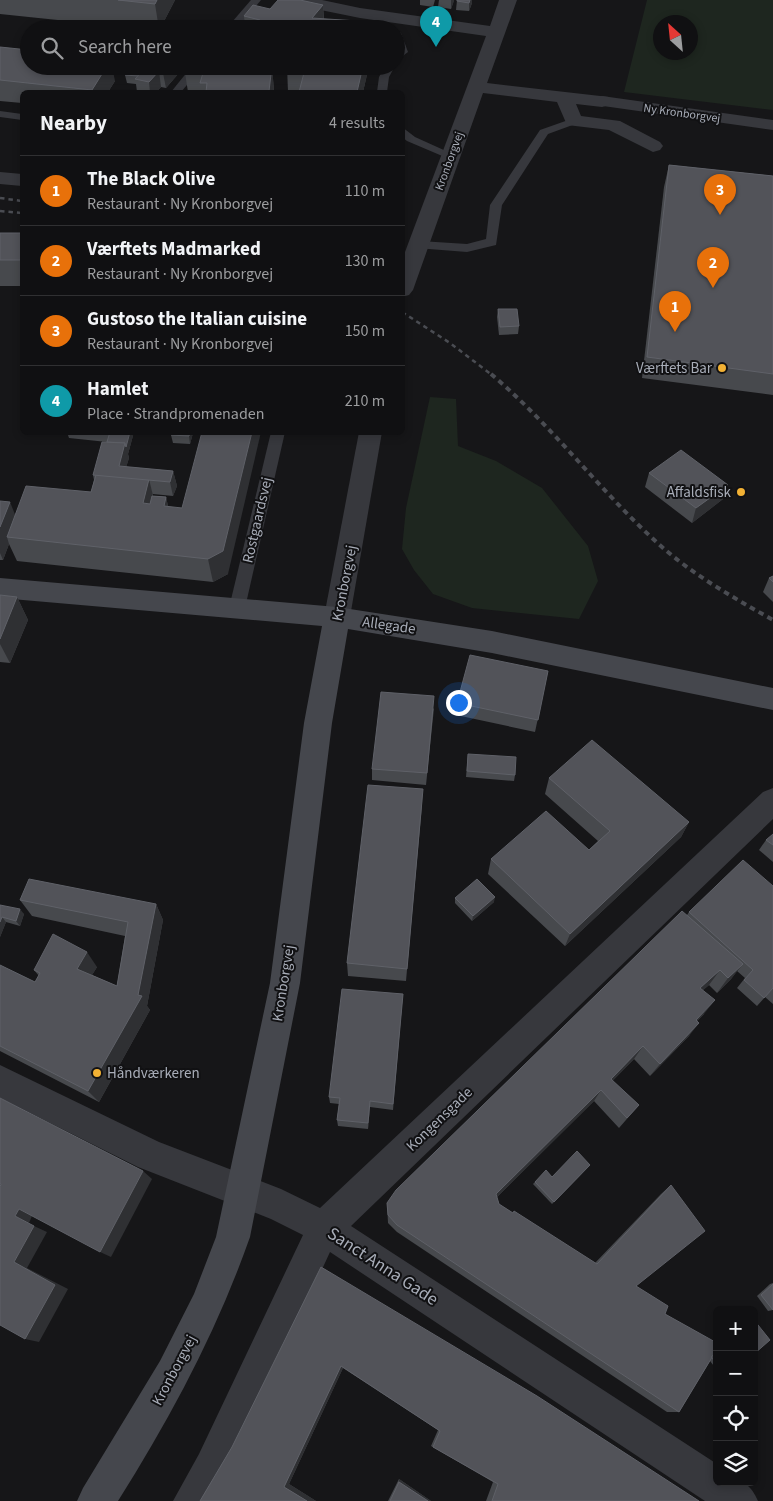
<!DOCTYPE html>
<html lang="en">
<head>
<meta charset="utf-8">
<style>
	:root { --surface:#101012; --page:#19191b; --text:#f1f3f6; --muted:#9c9d9f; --line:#303032; --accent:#7c3aed }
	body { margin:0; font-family:"Source Sans 3",sans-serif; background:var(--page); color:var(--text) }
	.controls { position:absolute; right:15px; bottom:15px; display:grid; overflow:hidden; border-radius:8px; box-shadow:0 2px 8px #0003 }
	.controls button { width:45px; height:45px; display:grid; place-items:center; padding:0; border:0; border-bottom:1px solid var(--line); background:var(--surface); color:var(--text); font:25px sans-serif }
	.compass { position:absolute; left:653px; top:15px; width:45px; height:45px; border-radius:50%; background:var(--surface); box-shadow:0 2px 8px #0003; rotate:333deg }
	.you { position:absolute; left:458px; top:702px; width:18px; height:18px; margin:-12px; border:4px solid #fff; border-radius:50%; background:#1a73e8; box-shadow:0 0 0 8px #1a73e833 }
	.badge { display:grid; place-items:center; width:32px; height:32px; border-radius:50%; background:var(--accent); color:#fff; font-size:16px; font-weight:700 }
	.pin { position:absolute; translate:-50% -41px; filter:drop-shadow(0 1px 2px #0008) }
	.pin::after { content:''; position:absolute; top:26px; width:18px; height:15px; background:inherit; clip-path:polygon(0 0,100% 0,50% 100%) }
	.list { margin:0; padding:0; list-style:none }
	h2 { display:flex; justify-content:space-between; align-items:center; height:65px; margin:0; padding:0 20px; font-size:21px }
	h2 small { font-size:16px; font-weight:400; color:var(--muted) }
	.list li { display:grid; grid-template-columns:32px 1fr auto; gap:15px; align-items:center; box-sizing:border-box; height:70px; padding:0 20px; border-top:1px solid var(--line) }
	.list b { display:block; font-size:19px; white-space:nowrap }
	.list p { margin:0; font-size:16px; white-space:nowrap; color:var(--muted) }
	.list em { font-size:16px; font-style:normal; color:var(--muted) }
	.icon { flex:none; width:28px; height:28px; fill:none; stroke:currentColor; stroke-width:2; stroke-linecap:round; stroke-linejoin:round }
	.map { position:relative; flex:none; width:773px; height:1501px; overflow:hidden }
	.search { position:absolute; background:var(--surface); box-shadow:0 2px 8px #0003; left:20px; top:20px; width:385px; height:55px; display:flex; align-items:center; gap:12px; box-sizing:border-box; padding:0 18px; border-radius:28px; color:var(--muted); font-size:19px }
	.panel { position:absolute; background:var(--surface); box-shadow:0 2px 8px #0003; left:20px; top:90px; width:385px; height:345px; border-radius:8px }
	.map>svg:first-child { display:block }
	.green { fill:#1e261f; fill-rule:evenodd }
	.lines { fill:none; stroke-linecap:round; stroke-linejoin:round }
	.service { fill:#37383d; fill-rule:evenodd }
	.pedestrian { fill:#37383d; fill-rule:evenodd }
	.minor { fill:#37383d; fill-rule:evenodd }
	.secondary { fill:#45474d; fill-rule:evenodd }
	.rail-far1 { stroke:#4a4c52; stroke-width:2.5; stroke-dasharray:4.5 4; stroke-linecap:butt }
	.rail { stroke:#4a4c52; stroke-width:4; stroke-dasharray:5.5 4.5; stroke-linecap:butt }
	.wall { fill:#47494d }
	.shaded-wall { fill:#2f3033 }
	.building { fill:#525359; stroke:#5f6168 }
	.poi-dot { fill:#f2b134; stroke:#111113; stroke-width:2 }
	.labels { text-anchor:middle; stroke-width:4; stroke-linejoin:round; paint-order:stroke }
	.far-street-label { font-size:12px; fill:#a8adb8; stroke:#111113 }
	.poi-label { font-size:15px; fill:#a8adb8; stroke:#111113; text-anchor:end }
	.street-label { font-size:15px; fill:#a8adb8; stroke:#111113 }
	.near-street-label { font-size:18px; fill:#a8adb8; stroke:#111113 }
</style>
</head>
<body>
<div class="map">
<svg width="773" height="1501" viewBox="0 0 773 1501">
	<rect width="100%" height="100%" fill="#161618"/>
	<g class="green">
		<path d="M647,0H773V110L624,92ZM660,22H690V52H660Z"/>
		<path d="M430,397L456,399L458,446L496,461L542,488L588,546L598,581L579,619L472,608L433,594L414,570L402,549L406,508Z"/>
	</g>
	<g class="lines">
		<g class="service">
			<path d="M251,0H261L237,29H226Z"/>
			<path d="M396,30L401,33L408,52L396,61Z"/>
			<path d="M192,66H203L181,92H171Z"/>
			<path d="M263,66H296L306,70C299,76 270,72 263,66Z"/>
			<path d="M385,66H395L389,77L387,92H377L379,77Z"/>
			<path d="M0,111L22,114V120L0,117Z"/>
			<path d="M574,118L578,119V123L548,134L502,205L496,245L467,252L416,248L414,245L420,241L467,244L486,239L490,205L540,130Z"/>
			<path d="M402,127L415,137L457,156L451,159L447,158L407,141L402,137Z"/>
			<path d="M271,432H285L245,608L242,612L237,614L232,612L229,608Z"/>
		</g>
		<path class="pedestrian" d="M602,96L773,120V130L596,105L594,101L596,97Z"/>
		<g class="minor">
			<path d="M288,0H322L360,8L490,26L499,0H517L487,83L609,97L611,101L609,105L602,107L576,104L581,116L620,121L660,142L663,146L660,150L653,152L609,130L567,125L557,102L483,93L413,290L409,295L402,297V260L486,36L360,18L291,4Z"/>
			<path d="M0,172L22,174V186L0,184Z"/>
			<path d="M359,432H382L350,617L346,624L337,627L328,624L324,617Z"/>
			<path d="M773,788V819L351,1226L717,1464V1482C739,1482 748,1478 758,1501H705L330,1252L225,1480L213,1501H173L199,1454L303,1235L271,1219L138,1167L0,1098V1065L159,1142L281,1189L320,1208L763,792Z"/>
		</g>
		<path class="secondary" d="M0,578L337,607L492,631L773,688V710L492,653L348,629L332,723L300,983L250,1237C217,1331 171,1417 118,1501H77L83,1488L160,1361L194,1294L216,1237L270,983L304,723L322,626L0,598Z"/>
		<g class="rail-far1">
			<path d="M0,198L22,201"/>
			<path d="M0,211L22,213"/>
			<path d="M402,312L450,343L492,375"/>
		</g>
		<path class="rail" d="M491,374C553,426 601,493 662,547C695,576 734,598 773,620"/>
	</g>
	<g class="wall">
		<path d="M0,0H175L160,29H144L0,14Z"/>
		<path d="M420,0H435L433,7L420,5Z"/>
		<path d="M439,0H454L451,9L438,7Z"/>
		<path d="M457,0H472V3L469,11L456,10Z"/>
		<path d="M323,5L324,19L373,29H245L244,16L270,9Z"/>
		<path d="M0,47L115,81L108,92H22V103L0,101Z"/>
		<path d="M130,66H185L166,88L161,87L156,92H137L136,84L127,83L125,75Z"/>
		<path d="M187,66H272L274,91L283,92H188L185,73Z"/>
		<path d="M287,66H369L363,92H288Z"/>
		<path d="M669,165L773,176V395L642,378L664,187Z"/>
		<rect x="0" y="233" width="22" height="53"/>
		<path d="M498,309L519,326L518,334L499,335L497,317Z"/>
		<path d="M67,432H134L128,454L129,458L126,467L173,471L177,486L173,496L153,494V496L166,497L168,506L228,574L213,582L17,561L9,544L3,560H0V501L15,515L91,492L94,480L93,475L107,442L69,438Z"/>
		<path d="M193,433L190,444L173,443L171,435Z"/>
		<path d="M649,473L723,499L692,523L645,487Z"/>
		<path d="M773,576V602L763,592L769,578Z"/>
		<path d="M0,595L17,597L28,620L10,663L0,662Z"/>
		<path d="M548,671L535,732L456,715L457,703Z"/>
		<path d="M434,708L426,785L372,780V769Z"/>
		<path d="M468,754L515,775L514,781L466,777Z"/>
		<path d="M549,778L689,822L681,837L565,946L488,874L491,859L589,850L598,841L545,794Z"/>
		<path d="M422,805L406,981L348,976L347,963Z"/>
		<path d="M773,834V862L759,850L766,840Z"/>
		<path d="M773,886V1004L765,997L757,1006L737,988L745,978L737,971L731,979L717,993L709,985L703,990L704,1014L697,1021L689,1036L650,1076L634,1059L612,1081L639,1105L619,1128L594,1101L497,1197L499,1204L512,1213L595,1263L661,1194L671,1185L636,1286L665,1314L715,1351L717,1350V1370L710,1361L679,1412H667L397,1232L388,1223L387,1203L687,915L689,912Z"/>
		<path d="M455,898L494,902L472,921L455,903Z"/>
		<path d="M20,900L156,904L163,920L147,1006L150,1010L99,1102L0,1051V965L35,982L39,976L34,970L97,967L92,975L117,986L125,936L32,916Z"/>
		<path d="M0,905L24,914L20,926L6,922L0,937Z"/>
		<path d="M403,994L393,1110L370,1107L368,1129L338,1126L337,1120L339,1104L330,1103L329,1097Z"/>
		<path d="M590,1165L552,1204L533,1184L535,1182Z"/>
		<path d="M321,1267L699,1501H486L493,1482L431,1446L438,1430L343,1368L289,1484L316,1501H200L232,1447Z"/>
		<path d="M773,1283V1310L768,1311L757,1296L770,1284Z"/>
		<path d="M399,1479L431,1501H388Z"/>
	</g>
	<g class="shaded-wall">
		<path d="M157,0H175L160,29H159L155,4Z"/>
		<path d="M451,0H454V1L451,9Z"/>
		<path d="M470,0H472V3L469,11V3Z"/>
		<path d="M323,5L324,29L312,18Z"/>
		<path d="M107,66H112L115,81L108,92H92V90Z"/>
		<path d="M169,66H185L166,88L163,73Z"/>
		<path d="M272,66L274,92H269Z"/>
		<path d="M363,66H369L363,92H357Z"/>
		<path d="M159,71L161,87L156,92H150L149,82Z"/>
		<path d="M130,432H134L128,454L129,458L123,478L119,466L125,443Z"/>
		<path d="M190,432H193V433L190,444L189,436Z"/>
		<path d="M252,432H261L228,574L213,582L208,559Z"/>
		<path d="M173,471L177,486L173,496L170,482Z"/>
		<path d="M149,479L155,504L149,527L143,503Z"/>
		<path d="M728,485L723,499L692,523L696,508Z"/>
		<path d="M166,497L171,521L164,506Z"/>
		<path d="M10,502L18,522L7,537L9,544L3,560L0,553V527Z"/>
		<path d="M17,597L28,620L10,663L0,644V639Z"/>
		<path d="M423,789L422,805L406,981L407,969Z"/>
		<path d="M689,822L681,837L565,946L570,934Z"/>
		<path d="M495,897L494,902L472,921L473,916Z"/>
		<path d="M156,904L163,920L147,1006L150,1010L99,1102L88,1091L138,995Z"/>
		<path d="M20,909L24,914L20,926L16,921Z"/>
		<path d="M2,917L6,922L0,937V922Z"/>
		<path d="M87,952L97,967L87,983L77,969Z"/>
		<path d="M743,964L731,979L717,993L728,978Z"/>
		<path d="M720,970L709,985L690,1002L700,988Z"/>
		<path d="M715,1000L704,1014L685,1033L696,1020Z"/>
		<path d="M699,1023L689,1036L650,1076L660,1064Z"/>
		<path d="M643,1046L634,1059L603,1091L611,1079Z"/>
		<path d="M601,1090L594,1101L492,1202L496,1194Z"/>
		<path d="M370,1101V1107L368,1129V1123Z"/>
		<path d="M143,1171L152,1179L111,1257L100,1252Z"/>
		<path d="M19,1209L32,1216L29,1223L15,1216Z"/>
		<path d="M34,1226L47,1232L27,1268L68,1289L39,1342L25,1339L14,1262Z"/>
		<path d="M341,1366L343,1368L289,1484L316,1501H307L284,1487Z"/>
		<path d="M399,1479L431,1501H428L399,1482Z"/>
	</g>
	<g class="building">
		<path d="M118,0H157L155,4Z"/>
		<path d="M278,0H300L323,5L312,18L373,22L371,29H309L305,28L304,29H272L256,25L260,20L244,16L253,5L270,9Z"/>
		<path d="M457,0H470L469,3L457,1Z"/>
		<path d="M186,23L204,27L202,29H181Z"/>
		<path d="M0,47L29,50V66H107L92,90L0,80Z"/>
		<path d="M130,66H146L138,76L125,75Z"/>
		<path d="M147,66H169L163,73L159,71L149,82L135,79Z"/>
		<path d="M187,66H272L269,91H283L282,92H206L207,83H200L203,73H185Z"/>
		<path d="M287,66H363L357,92H299L305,69L286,68Z"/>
		<path d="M669,165L773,176V374L647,357Z"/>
		<rect x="0" y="233" width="22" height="27"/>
		<path d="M498,309H517L519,326L500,327Z"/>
		<path d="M89,432H108L107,434Z"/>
		<path d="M110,432H130L126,447L125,443L107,442Z"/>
		<path d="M172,432H190L189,436L171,435Z"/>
		<path d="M202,432H252L223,551L208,559L7,537L26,486L91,492L96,475L149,479L143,503L150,504L152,496L166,497L164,506L182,508Z"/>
		<path d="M102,442L125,443L119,466L173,471L170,482L93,475Z"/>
		<path d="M681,450L728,485L696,508L649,473Z"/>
		<path d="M0,501L10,502L0,527Z"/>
		<path d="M773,576V582L769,578Z"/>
		<path d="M0,595L17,597L0,639Z"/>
		<path d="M470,655L548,671L538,720L457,703Z"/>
		<path d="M381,692L434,696L427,773L372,769Z"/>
		<path d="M592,740L689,822L570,934L491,859L546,811L589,850L610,831L549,778Z"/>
		<path d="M468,754L516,757L515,775L467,771Z"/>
		<path d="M368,785L423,789L407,969L347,963Z"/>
		<path d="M773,834V845L766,840Z"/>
		<path d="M743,860L773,886V988L764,998L744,980L753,970L689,912Z"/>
		<path d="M29,879L156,904L138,995L142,996L88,1091L0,1046V965L35,982L40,973L34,970L53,934L87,952L77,969L117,986L128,922L20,900Z"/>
		<path d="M477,879L495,897L473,916L455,898Z"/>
		<path d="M0,905L20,909L16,921L2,917L0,922Z"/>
		<path d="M682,911L743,964L728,978L720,970L700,988L715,1000L696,1020L699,1023L660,1064L643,1046L611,1079L639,1105L627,1118L601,1090L496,1194L499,1204L513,1213L514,1211L597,1264L671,1185L705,1231L636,1286L668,1306L665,1314L717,1343V1349L679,1412L397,1225L388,1215L387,1203L396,1190Z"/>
		<path d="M342,989L403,994L393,1104L370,1101L368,1123L337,1120L340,1098L329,1097Z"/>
		<path d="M0,1098L143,1171L100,1252L19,1209L15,1216L34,1226L14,1262L55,1285L25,1339L0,1325V1187L1,1184H0Z"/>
		<path d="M577,1151L590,1165L554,1202L535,1182L546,1170L552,1177Z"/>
		<path d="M321,1267L537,1396L699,1501H492L498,1484L433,1447L440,1431L341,1366L284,1487L307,1501H200L232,1447Z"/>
		<path d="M773,1284V1310L761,1295Z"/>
		<path d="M754,1320L770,1340L754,1354Z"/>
		<path d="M717,1352V1364L711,1357Z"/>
		<path d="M399,1482L428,1501H390Z"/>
	</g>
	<g class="poi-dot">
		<circle cx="722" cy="368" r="5"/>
		<circle cx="741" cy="492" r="5"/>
		<circle cx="97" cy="1073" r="5"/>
	</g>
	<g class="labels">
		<g class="far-street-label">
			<text transform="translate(682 113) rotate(8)" y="4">Ny Kronborgvej</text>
			<text transform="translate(449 161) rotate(-70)" y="4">Kronborgvej</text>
		</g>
		<g class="poi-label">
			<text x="712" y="373">Værftets Bar</text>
			<text x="731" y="497">Affaldsfisk</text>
			<text x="107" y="1078" text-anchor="start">Håndværkeren</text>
		</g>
		<g class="street-label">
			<text transform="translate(257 520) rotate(-77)" y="5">Rostgaardsvej</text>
			<text transform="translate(344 583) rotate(-79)" y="5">Kronborgvej</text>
			<text transform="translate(389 625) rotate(8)" y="5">Allegade</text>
			<text transform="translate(283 983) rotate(-81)" y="5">Kronborgvej</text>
			<text transform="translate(439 1119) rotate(-44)" y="5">Kongensgade</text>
			<text transform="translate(174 1370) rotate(-62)" y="5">Kronborgvej</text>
		</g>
		<g class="near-street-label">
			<text transform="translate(383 1266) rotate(33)" y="6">Sanct Anna Gade</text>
		</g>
	</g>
</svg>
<div class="controls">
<button>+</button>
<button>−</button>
<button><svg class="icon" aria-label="locate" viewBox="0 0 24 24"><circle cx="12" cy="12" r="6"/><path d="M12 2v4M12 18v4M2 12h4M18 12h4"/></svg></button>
<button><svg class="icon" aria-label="layers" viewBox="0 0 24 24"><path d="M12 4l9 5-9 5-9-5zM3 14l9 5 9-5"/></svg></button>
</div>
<svg class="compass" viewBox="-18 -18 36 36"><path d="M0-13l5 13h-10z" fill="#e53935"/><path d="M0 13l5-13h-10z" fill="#9c9d9f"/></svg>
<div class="you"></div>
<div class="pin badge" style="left:675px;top:332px;background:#e8710a">1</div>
<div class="pin badge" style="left:713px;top:288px;background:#e8710a">2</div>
<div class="pin badge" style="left:720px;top:215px;background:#e8710a">3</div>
<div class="pin badge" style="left:436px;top:47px;background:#0f9aa8">4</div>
<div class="search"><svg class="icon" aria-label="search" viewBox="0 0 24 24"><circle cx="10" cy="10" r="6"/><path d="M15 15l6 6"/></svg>Search here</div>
<section class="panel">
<h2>Nearby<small>4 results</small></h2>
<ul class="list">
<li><span class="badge" style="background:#e8710a">1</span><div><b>The Black Olive</b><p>Restaurant · Ny Kronborgvej</p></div><em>110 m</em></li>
<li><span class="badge" style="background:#e8710a">2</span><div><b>Værftets Madmarked</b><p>Restaurant · Ny Kronborgvej</p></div><em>130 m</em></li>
<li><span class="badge" style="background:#e8710a">3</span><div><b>Gustoso the Italian cuisine</b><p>Restaurant · Ny Kronborgvej</p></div><em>150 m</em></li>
<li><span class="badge" style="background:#0f9aa8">4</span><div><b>Hamlet</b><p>Place · Strandpromenaden</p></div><em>210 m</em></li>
</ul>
</section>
</div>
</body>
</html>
